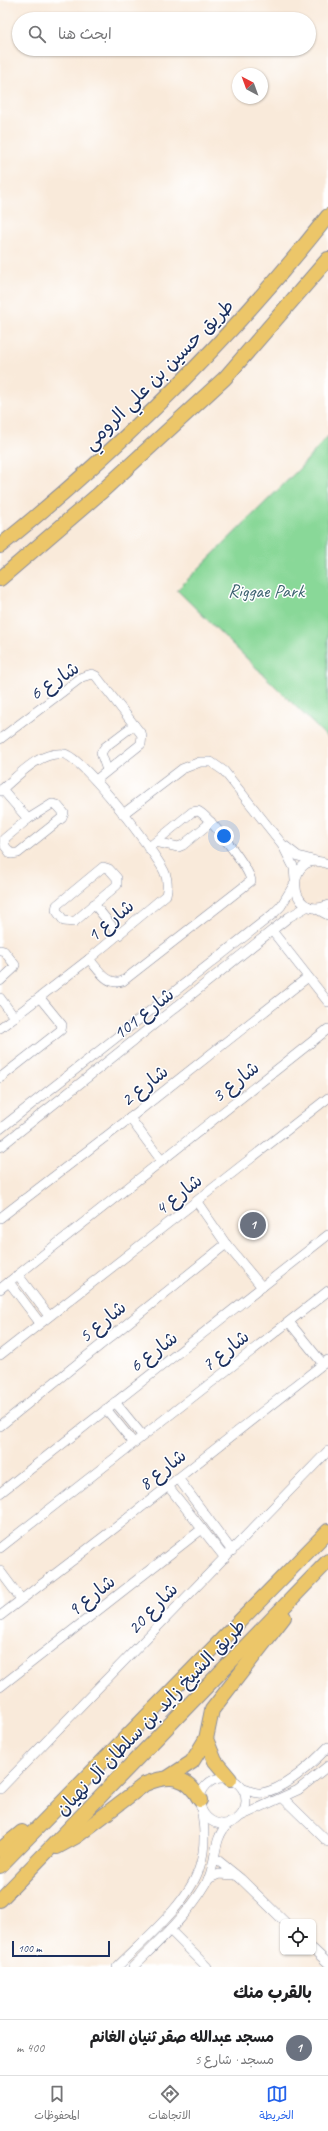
<!DOCTYPE html>
<html lang="ar">
<head>
<meta charset="utf-8">
<style>
	:root { --surface:#fff; --page:#f6f6f6; --text:#202124; --muted:#757577; --line:#e0e0e0; --accent:#2563eb }
	body { margin:0; font-family:Caveat,"Playpen Sans Arabic",sans-serif; background:var(--page); color:var(--text); direction:rtl }
	.controls { position:absolute; right:12px; bottom:12px; display:grid; overflow:hidden; border-radius:6px; box-shadow:0 1px 3px #0004 }
	.controls button { width:36px; height:36px; display:grid; place-items:center; padding:0; border:0; border-bottom:1px solid var(--line); background:var(--surface); color:var(--text); font:20px sans-serif }
	.compass { position:absolute; left:232px; top:68px; width:36px; height:36px; border-radius:50%; background:var(--surface); box-shadow:0 1px 3px #0004; rotate:319deg }
	.scale { position:absolute; left:12px; bottom:10px; width:98px; box-sizing:border-box; padding-left:4px; border:2px solid #1b2f5e; border-top:0; font-size:11px; line-height:14px; white-space:nowrap; color:#1b2f5e; -webkit-text-stroke:3px #fff; paint-order:stroke }
	.you { position:absolute; left:224px; top:836px; width:14px; height:14px; margin:-10px; border:3px solid #fff; border-radius:50%; background:#1a73e8; box-shadow:0 0 0 6px #1a73e833 }
	.badge { display:grid; place-items:center; width:26px; height:26px; border-radius:50%; background:var(--accent); color:#fff; font-size:13px; font-weight:700 }
	.pin { position:absolute; translate:-50% -50%; border:2px solid #fff; box-shadow:0 1px 4px #0006 }
	.list { margin:0; padding:0; list-style:none }
	h2 { display:flex; justify-content:space-between; align-items:center; height:52px; margin:0; padding:0 16px; font-size:17px }
	h2 small { font-size:13px; font-weight:400; color:var(--muted) }
	.list li { display:grid; grid-template-columns:26px 1fr auto; gap:12px; align-items:center; box-sizing:border-box; height:56px; padding:0 16px; border-top:1px solid var(--line) }
	.list b { display:block; font-size:15px; white-space:nowrap }
	.list p { margin:0; font-size:13px; white-space:nowrap; color:var(--muted) }
	.list em { font-size:13px; font-style:normal; color:var(--muted) }
	.icon { flex:none; width:22px; height:22px; fill:none; stroke:currentColor; stroke-width:2; stroke-linecap:round; stroke-linejoin:round }
	.map { position:relative; flex:none; width:328px; height:1967px; overflow:hidden; direction:ltr }
	.search { position:absolute; background:var(--surface); box-shadow:0 1px 3px #0004; left:12px; right:12px; top:12px; height:44px; display:flex; align-items:center; gap:10px; box-sizing:border-box; padding:0 14px; border-radius:22px; color:var(--muted); font-size:15px }
	.sheet { height:108px; background:var(--surface) }
	nav { display:flex; justify-content:space-around; align-items:center; box-sizing:border-box; height:56px; border-top:1px solid var(--line); background:var(--surface); font-size:11px; color:var(--muted) }
	nav a { display:grid; justify-items:center; gap:2px }
	nav .on { color:var(--accent) }
	.map>svg:first-child { display:block }
	.green { fill:#89d898; stroke:#52847b }
	.lines { fill:none; stroke-linecap:round; stroke-linejoin:round }
	.minor-casing { stroke:#8a8c9c; stroke-width:10 }
	.highway-casing { stroke:#8a8c9c; stroke-width:16 }
	.minor { stroke:#fff; stroke-width:9 }
	.highway { stroke:#ecc669; stroke-width:14 }
	.labels { text-anchor:middle; stroke-width:3; stroke-linejoin:round; paint-order:stroke }
	.street-label { font-size:19px; fill:#1b2f5e; stroke:#fff }
	.park-label { font-size:19px; fill:#3c626f; stroke:#fff }
</style>
</head>
<body>
<div class="map">
<svg width="328" height="1967" viewBox="0 0 328 1967">
	<rect width="100%" height="100%" fill="#fff"/>
	<filter id="ink" filterUnits="userSpaceOnUse"><feTurbulence type="fractalNoise" baseFrequency=".025" numOctaves="2"/><feDisplacementMap in="SourceGraphic" scale="8" xChannelSelector="R" yChannelSelector="G"/><feConvolveMatrix kernelMatrix="1 2 1 2 8 2 1 2 1" color-interpolation-filters="sRGB"/></filter>
	<filter id="wash" filterUnits="userSpaceOnUse"><feTurbulence type="fractalNoise" baseFrequency=".012" numOctaves="4" result="noise"/><feDisplacementMap in="SourceGraphic" scale="16" xChannelSelector="R" yChannelSelector="G"/><feGaussianBlur stdDeviation="0.9" result="paint"/><feColorMatrix in="noise" values="0 0 0 0 0 0 0 0 0 0 0 0 0 0 0 0 0 1.4 0 .05"/><feComposite in="paint" operator="in"/></filter>
	<g filter="url(#wash)">
		<rect width="100%" height="100%" fill="#f9eada"/>
		<path class="green" d="M328,436V738L177,590L300,468Z"/>
	</g>
	<g filter="url(#ink)">
		<g class="lines">
			<g class="minor-casing">
				<g id="minor">
					<path d="M0,739L82,677L92,674L96,676L142,735L141,744L96,780"/>
					<path d="M107,770L101,753L105,747L134,725"/>
					<path d="M2,789L28,819"/>
					<path d="M0,791C18,776 39,751 64,754C83,757 154,851 164,871C168,879 168,887 166,895L89,959L0,1028"/>
					<path d="M52,804L57,805L64,813L62,818L18,853L11,854L5,846L4,839L28,819Z"/>
					<path d="M123,814L182,769L200,762H211L224,771L282,844L294,868L295,880"/>
					<path d="M156,842L178,847L183,845L211,822"/>
					<path d="M285,846L298,856L316,861"/>
					<path d="M328,864C284,846 286,924 328,905"/>
					<path d="M103,867L109,869L117,878V885L74,922L64,921L56,910L57,905Z"/>
					<path d="M94,904L119,935"/>
					<path d="M315,908L328,915"/>
					<path d="M273,932L328,1002"/>
					<path d="M0,950L4,951L15,965L13,969L0,981"/>
					<path d="M89,959C99,970 107,986 123,981L251,881C250,869 209,816 198,811L192,812L148,848"/>
					<path d="M0,998L14,1017"/>
					<path d="M0,1078L61,1030L62,1025L40,998"/>
					<path d="M130,1118L161,1160"/>
					<path d="M0,1129L273,914L281,906L295,883"/>
					<path d="M0,1147L289,917L308,906"/>
					<path d="M197,1202L226,1244L262,1287"/>
					<path d="M0,1218L130,1118L308,977"/>
					<path d="M18,1275L49,1316"/>
					<path d="M9,1282L40,1323"/>
					<path d="M0,1289L328,1029"/>
					<path d="M289,1322L323,1364"/>
					<path d="M0,1355L328,1098"/>
					<path d="M115,1402L142,1435"/>
					<path d="M106,1409L133,1442"/>
					<path d="M0,1426L226,1244"/>
					<path d="M178,1478L232,1551"/>
					<path d="M168,1486L225,1558"/>
					<path d="M0,1493L328,1235"/>
					<path d="M0,1548L328,1291"/>
					<path d="M0,1571L21,1599"/>
					<path d="M0,1616L115,1528L328,1360"/>
					<path d="M0,1687L202,1529"/>
					<circle cx="223" cy="1801" r="23"/>
					<path d="M0,1789L328,1451"/>
					<path d="M244,1789C250,1791 256,1794 262,1793C285,1789 313,1763 328,1747"/>
					<path d="M283,1798L328,1842"/>
					<path d="M241,1816L298,1790L328,1766"/>
					<path d="M215,1858L241,1879L285,1922"/>
					<path d="M208,1879L219,1874L235,1875"/>
					<path d="M170,1930L207,1967"/>
					<path d="M313,1949L328,1963"/>
					<path d="M117,1967C144,1940 189,1903 200,1866C206,1846 205,1828 201,1808"/>
					<path d="M133,1967C159,1941 187,1916 206,1884C218,1864 211,1839 229,1823"/>
				</g>
			</g>
			<g class="highway-casing">
				<g id="highway">
					<path d="M0,546C121,448 232,338 328,216"/>
					<path d="M0,579L100,493L225,378L328,259"/>
					<path d="M169,1777L192,1762L206,1739"/>
					<path d="M230,1779L215,1761L206,1739L212,1710L284,1617"/>
					<path d="M57,1847L77,1836L145,1784C170,1774 187,1775 200,1800"/>
					<path d="M0,1850L22,1832"/>
					<path d="M0,1866L328,1531"/>
					<path d="M0,1900L328,1561"/>
				</g>
			</g>
			<use href="#minor" class="minor"/>
			<use href="#highway" class="highway"/>
		</g>
	</g>
	<g class="labels">
		<g class="street-label">
			<text transform="translate(158 374) rotate(-45)" y="7">طريق حسين بن علي الرومي</text>
			<text transform="translate(54 680) rotate(-33)" y="7">شارع 6</text>
			<text transform="translate(110 920) rotate(-40)" y="7">شارع 1</text>
			<text transform="translate(143 1013) rotate(-38)" y="7">شارع 101</text>
			<text transform="translate(235 1081) rotate(-38)" y="7">شارع 3</text>
			<text transform="translate(144 1085) rotate(-38)" y="7">شارع 2</text>
			<text transform="translate(178 1194) rotate(-38)" y="7">شارع 4</text>
			<text transform="translate(102 1321) rotate(-39)" y="7">شارع 5</text>
			<text transform="translate(225 1350) rotate(-38)" y="7">شارع 7</text>
			<text transform="translate(153 1351) rotate(-37)" y="7">شارع 6</text>
			<text transform="translate(162 1469) rotate(-38)" y="7">شارع 8</text>
			<text transform="translate(91 1595) rotate(-38)" y="7">شارع 9</text>
			<text transform="translate(152 1608) rotate(-46)" y="7">شارع 20</text>
			<text transform="translate(150 1717) rotate(-46)" y="7">طريق الشيخ زايد بن سلطان آل نهيان</text>
		</g>
		<g class="park-label">
			<text x="266" y="597">Riggae Park</text>
		</g>
	</g>
</svg>
<div class="controls">
<button><svg class="icon" aria-label="locate" viewBox="0 0 24 24"><circle cx="12" cy="12" r="6"/><path d="M12 2v4M12 18v4M2 12h4M18 12h4"/></svg></button>
</div>
<svg class="compass" viewBox="-18 -18 36 36"><path d="M0-13l5 13h-10z" fill="#e53935"/><path d="M0 13l5-13h-10z" fill="#757577"/></svg>
<div class="scale">100 m</div>
<div class="you"></div>
<div class="pin badge" style="left:253px;top:1225px;background:#6b7280">1</div>
<div class="search"><svg class="icon" aria-label="search" viewBox="0 0 24 24"><circle cx="10" cy="10" r="6"/><path d="M15 15l6 6"/></svg>ابحث هنا</div>
</div>
<section class="sheet">
<h2>بالقرب منك<small></small></h2>
<ul class="list">
<li><span class="badge" style="background:#6b7280">1</span><div><b>مسجد عبدالله صقر ثنيان الغانم</b><p>مسجد · شارع 5</p></div><em>400 m</em></li>
</ul>
</section>
<nav>
<a class="on"><svg class="icon" aria-label="map" viewBox="0 0 24 24"><path d="M3 6l6-2 6 2 6-2v14l-6 2-6-2-6 2zM9 4v14M15 6v14"/></svg>الخريطة</a>
<a><svg class="icon" aria-label="directions" viewBox="0 0 24 24"><path d="M12 3l9 9-9 9-9-9zM9 14v-3h6M13 9l2 2-2 2"/></svg>الاتجاهات</a>
<a><svg class="icon" aria-label="saved" viewBox="0 0 24 24"><path d="M7 4h10v16l-5-4-5 4z"/></svg>المحفوظات</a>
</nav>
</body>
</html>
